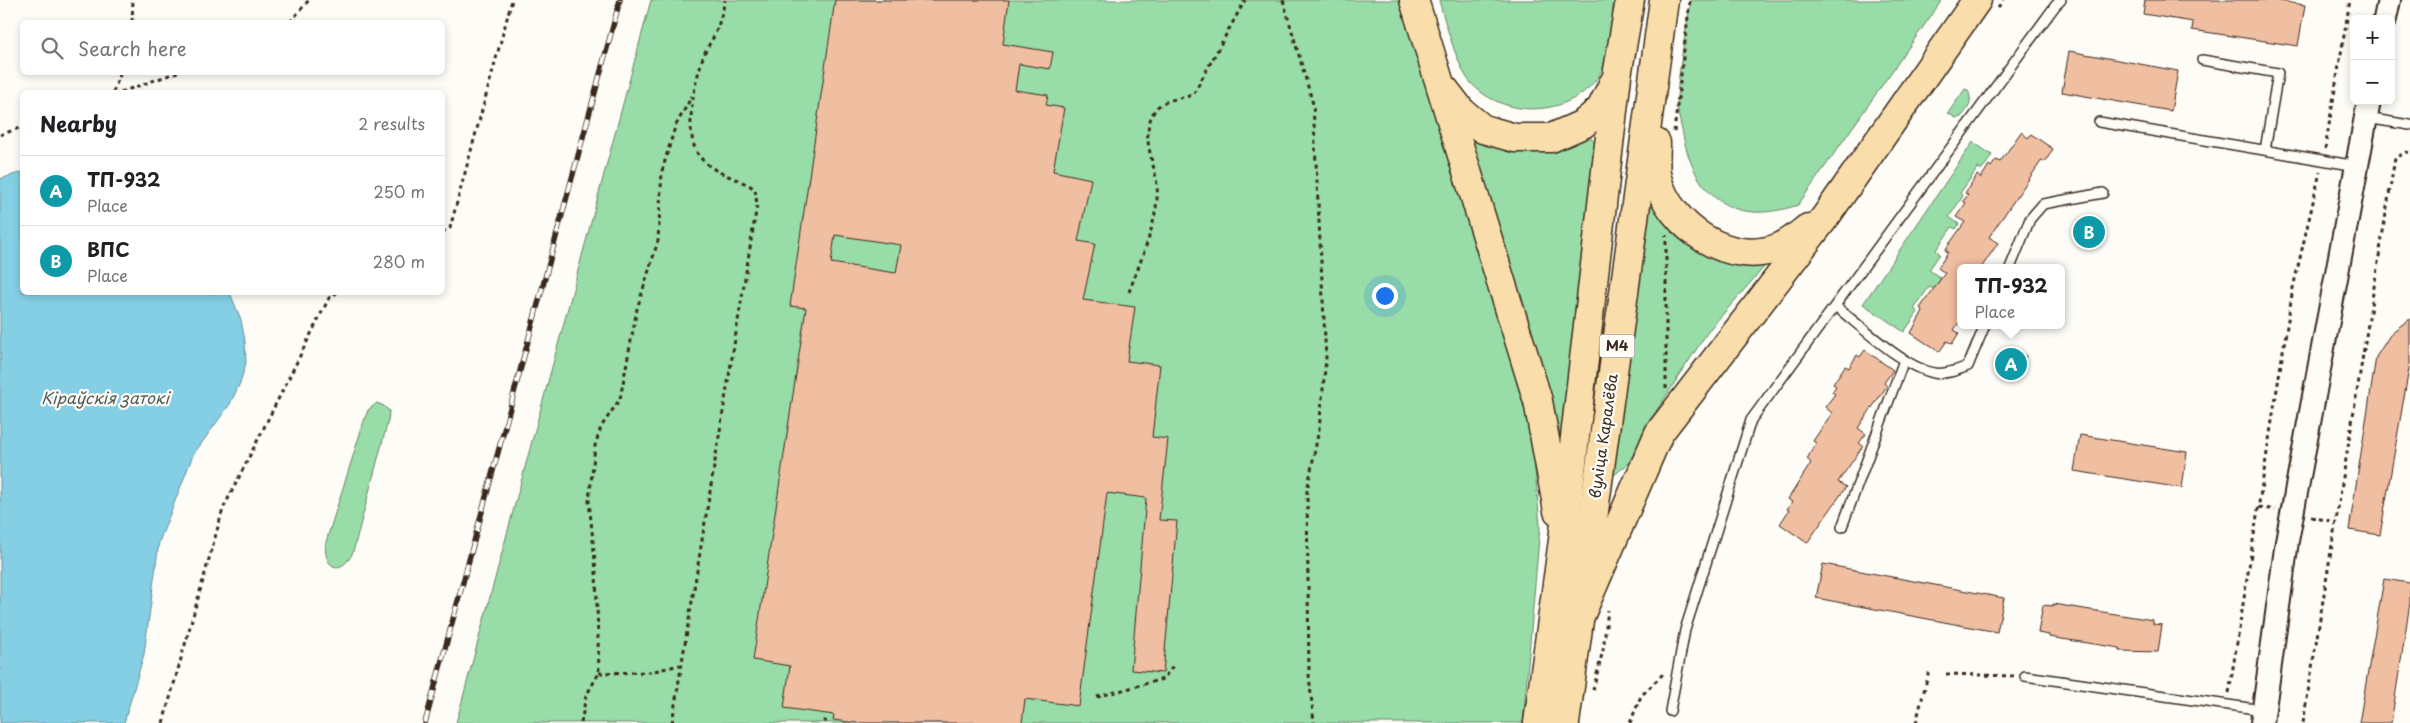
<!DOCTYPE html>
<html lang="en">
<head>
<meta charset="utf-8">
<style>
	:root { --surface:#fff; --page:#f2f2f2; --text:#202124; --muted:#757577; --line:#e0e0e0; --accent:#1a73e8 }
	body { margin:0; font-family:"Playpen Sans",sans-serif; background:var(--page); color:var(--text) }
	.controls { position:absolute; right:15px; top:15px; display:grid; overflow:hidden; border-radius:8px; box-shadow:0 2px 8px #0003 }
	.controls button { width:45px; height:45px; display:grid; place-items:center; padding:0; border:0; border-bottom:1px solid var(--line); background:var(--surface); color:var(--text); font:25px sans-serif }
	.you { position:absolute; left:1384px; top:295px; width:18px; height:18px; margin:-12px; border:4px solid #fff; border-radius:50%; background:#1a73e8; box-shadow:0 0 0 8px #1a73e833 }
	.badge { display:grid; place-items:center; width:32px; height:32px; border-radius:50%; background:var(--accent); color:#fff; font-size:16px; font-weight:700 }
	.pin { position:absolute; translate:-50% -50%; border:2px solid #fff; box-shadow:0 1px 5px #0006 }
	.popup { position:absolute; left:1957px; top:264px; width:108px; height:65px; box-sizing:border-box; display:grid; place-content:center; border-radius:8px; background:var(--surface); filter:drop-shadow(0 1px 4px #0005); font-size:16px; white-space:nowrap; color:var(--muted) }
	.popup b { font-size:19px; color:var(--text) }
	.popup::after { content:''; position:absolute; left:50%; top:100%; margin-left:-10px; border:10px solid transparent; border-top-color:var(--surface) }
	.list { margin:0; padding:0; list-style:none }
	h2 { display:flex; justify-content:space-between; align-items:center; height:65px; margin:0; padding:0 20px; font-size:21px }
	h2 small { font-size:16px; font-weight:400; color:var(--muted) }
	.list li { display:grid; grid-template-columns:32px 1fr auto; gap:15px; align-items:center; box-sizing:border-box; height:70px; padding:0 20px; border-top:1px solid var(--line) }
	.list b { display:block; font-size:19px; white-space:nowrap }
	.list p { margin:0; font-size:16px; white-space:nowrap; color:var(--muted) }
	.list em { font-size:16px; font-style:normal; color:var(--muted) }
	.icon { flex:none; width:28px; height:28px; fill:none; stroke:currentColor; stroke-width:2; stroke-linecap:round; stroke-linejoin:round }
	.map { position:relative; flex:none; width:2410px; height:723px; overflow:hidden }
	.search { position:absolute; background:var(--surface); box-shadow:0 2px 8px #0003; left:20px; top:20px; width:425px; height:55px; display:flex; align-items:center; gap:12px; box-sizing:border-box; padding:0 18px; border-radius:8px; color:var(--muted); font-size:19px }
	.panel { position:absolute; background:var(--surface); box-shadow:0 2px 8px #0003; left:20px; top:90px; width:425px; height:205px; border-radius:8px }
	.map>svg:first-child { display:block }
	.green { fill:#98dca8; stroke:#6a8363 }
	.water { fill:#84cfe4; stroke:#678d95 }
	.building { fill:#f0bea1; stroke:#3b2a1e; fill-rule:evenodd }
	.lines { fill:none; stroke-linecap:round; stroke-linejoin:round }
	.service-casing { stroke:#3b2a1e; stroke-width:12 }
	.tertiary-casing { stroke:#3b2a1e; stroke-width:26 }
	.primary-casing { stroke:#3b2a1e; stroke-width:31 }
	.path { stroke:#3b2a1e; stroke-width:3; stroke-dasharray:4 4; stroke-linecap:butt }
	.service { stroke:#fdfcf7; stroke-width:9 }
	.tertiary { stroke:#fdfcf7; stroke-width:22 }
	.primary { stroke:#f9deab; stroke-width:28 }
	.rail-casing { stroke:#3b2a1e; stroke-width:5.5 }
	.rail { stroke:#fdfcf7; stroke-width:4; stroke-dasharray:11; stroke-linecap:butt }
	.labels { text-anchor:middle; stroke-width:4.5; stroke-linejoin:round; paint-order:stroke }
	.shield { fill:#fdfcf7; stroke:#75695f; stroke-width:1 }
	.shield-label { font-size:14px; font-weight:bold; fill:#3b2a1e }
	.street-label { font-size:15px; fill:#3b2a1e; stroke:#fdfcf7 }
	.water-label { font-size:16px; font-style:italic; fill:#515c59; stroke:#fdfcf7 }
</style>
</head>
<body>
<div class="map">
<svg width="2410" height="723" viewBox="0 0 2410 723">
	<rect width="100%" height="100%" fill="#fdfcf7"/>
	<filter id="ink" filterUnits="userSpaceOnUse"><feTurbulence type="fractalNoise" baseFrequency=".02" numOctaves="2"/><feDisplacementMap in="SourceGraphic" scale="10" xChannelSelector="R" yChannelSelector="G"/><feConvolveMatrix kernelMatrix="1 2 1 2 8 2 1 2 1" color-interpolation-filters="sRGB"/></filter>
	<g filter="url(#ink)">
		<g class="green">
			<path d="M651,0H1405L1525,411L1533,448L1540,526L1523,723H456Z"/>
			<path d="M1439,0H1614C1611,23 1611,63 1595,81C1564,118 1502,118 1470,82C1458,68 1444,19 1439,0Z"/>
			<path d="M1691,0H1942L1798,205C1735,226 1696,200 1683,135C1681,124 1676,110 1677,98C1679,65 1686,32 1691,0Z"/>
			<path d="M1965,89L1968,90C1973,102 1969,108 1961,117L1956,118L1948,113Z"/>
			<path d="M1468,128L1587,133L1599,148L1562,453Z"/>
			<path d="M1973,142L1992,155L1982,170L1978,168L1960,193L1963,196L1949,217L1959,224L1956,229L1952,227L1936,250L1940,254L1929,270L1941,278L1934,289L1929,287L1914,309L1918,312L1904,332L1863,304Z"/>
			<path d="M1648,197L1679,233L1772,258L1709,330L1651,419L1629,463L1613,476Z"/>
			<path d="M377,403L384,406L389,411L388,421L353,552C341,578 322,567 326,542L364,421L368,410Z"/>
		</g>
		<path class="water" d="M22,172V292L230,293L241,320L245,341L246,363L240,383L230,404L193,455L159,542L144,654L124,723H0V179Z"/>
		<g class="building">
			<path d="M835,0H1009L1003,44L1053,52L1050,69L1019,64L1015,90L1048,95L1046,105L1064,108L1053,171L1091,179L1078,241L1095,244L1083,300L1135,307L1127,361L1160,365L1152,437L1168,439L1159,520L1177,521L1163,673L1131,670L1146,498L1107,493L1079,706L1025,699L1022,723H856L833,720L834,715L784,708L790,666L753,660L806,308L790,306ZM835,235L901,245L896,273L831,263Z"/>
			<path d="M2145,0H2273L2305,5L2298,46L2192,30L2193,22L2143,14Z"/>
			<path d="M2069,51L2178,71L2171,111L2062,92Z"/>
			<path d="M2021,132L2028,138L2031,134L2053,149L2045,162L2042,160L1989,237L1998,243L1981,268H1961V319L1954,330L1959,333L1952,344L1947,341L1939,352L1911,333L1923,311L1920,308L1945,273L1938,268L1948,252L1945,250L1965,222L1956,217L1966,203L1963,201L1968,195L1965,193L1977,175L1981,178L1989,165L1991,167L1996,160L2000,162Z"/>
			<path d="M2078,221L2101,223L2099,244L2076,241Z"/>
			<path d="M2410,319V363L2380,535L2349,530L2376,357L2392,332Z"/>
			<path d="M2004,348L2026,356L2017,380L1995,372Z"/>
			<path d="M1865,350L1893,370L1884,383L1887,386L1858,428L1866,434L1859,443L1863,446L1838,482L1846,487L1807,543L1780,524L1789,510L1787,509L1792,502L1788,499L1811,463L1807,459L1816,443L1813,441L1832,413L1825,407L1835,394L1832,392L1836,386L1833,384L1845,366L1849,368L1857,355L1860,357Z"/>
			<path d="M2080,435L2187,452L2182,488L2074,471Z"/>
			<path d="M1823,564L2004,598L1997,632L1816,598Z"/>
			<path d="M2384,579L2410,583V603L2391,723H2359Z"/>
			<path d="M2053,604L2153,620V624L2162,625L2158,652L2120,651V648L2049,637V635L2038,633L2043,605L2053,606Z"/>
		</g>
		<g class="lines">
			<g class="service-casing">
				<g id="service">
					<path d="M2202,60L2278,73L2265,150"/>
					<path d="M2366,118L2410,125"/>
					<path d="M2099,122L2357,166"/>
					<path d="M2010,268L2030,219L2043,204L2103,193"/>
					<path d="M1835,306C1860,325 1903,367 1934,373C1945,375 1958,370 1968,366L1985,325"/>
					<path d="M1842,527L1904,360"/>
					<path d="M2025,676L2263,710"/>
					<path d="M1670,711L1685,630L1751,420L2055,6L2061,0"/>
				</g>
			</g>
			<g class="tertiary-casing">
				<g id="tertiary">
					<path d="M2385,19L2389,0"/>
					<path d="M2262,723L2287,541L2369,101"/>
				</g>
			</g>
			<g class="primary-casing">
				<g id="primary">
					<path d="M1414,0L1538,401L1558,511"/>
					<path d="M1445,90L1462,112L1483,129L1515,138H1551L1583,124L1601,109L1613,84"/>
					<path d="M1656,143C1656,154 1654,167 1657,178C1670,227 1730,268 1780,247C1790,243 1800,234 1808,228"/>
					<path d="M1580,616L1659,433L1826,216L1977,0"/>
					<path d="M1538,723L1563,540L1617,76L1630,0"/>
					<path d="M1565,723L1664,0"/>
				</g>
			</g>
			<g class="path">
				<path d="M1283,0L1313,104L1326,359L1319,429L1307,491L1309,675L1314,723"/>
				<path d="M1998,7L2004,0"/>
				<path d="M132,22L133,0"/>
				<path d="M290,22L309,0"/>
				<path d="M113,92L121,72"/>
				<path d="M121,92L178,72"/>
				<path d="M1674,132L1690,0"/>
				<path d="M0,135L22,127"/>
				<path d="M2325,149L2350,0"/>
				<path d="M442,232L450,228L512,0"/>
				<path d="M1129,292C1140,262 1160,217 1157,185C1154,159 1139,135 1155,110C1161,100 1182,98 1193,95L1245,0"/>
				<path d="M1666,389V235"/>
				<path d="M2259,507L2275,510"/>
				<path d="M2311,517L2335,522"/>
				<path d="M599,673L650,672L680,665"/>
				<path d="M1946,674L2014,676"/>
				<path d="M1593,690L1603,650L1608,610"/>
				<path d="M2229,693L2293,288L2320,172"/>
				<path d="M1097,697L1163,679L1173,666"/>
				<path d="M823,720L829,723"/>
				<path d="M163,723L223,509L329,298L338,292"/>
				<path d="M581,723L586,696L599,673L596,571L589,501L595,446L601,427L620,399L637,309L658,241L662,171L675,127L692,96"/>
				<path d="M672,723L757,205L755,189C738,177 714,175 700,157C682,135 695,82 703,57C707,46 715,37 718,26C721,18 723,9 725,0"/>
				<path d="M1630,723L1641,696L1664,673"/>
				<path d="M1916,723L1929,671"/>
				<path d="M2303,723L2395,158L2406,152L2410,153"/>
			</g>
			<use href="#service" class="service"/>
			<use href="#tertiary" class="tertiary"/>
			<use href="#primary" class="primary"/>
			<g class="rail-casing">
				<path id="rail" d="M425,723L620,0"/>
			</g>
			<use href="#rail" class="rail"/>
		</g>
	</g>
	<g class="labels">
		<rect class="shield" x="1599.5" y="334.5" width="35" height="23" rx="4"/>
		<g class="shield-label">
			<text x="1617" y="351">М4</text>
		</g>
		<g class="street-label">
			<text transform="translate(1604 436) rotate(-82)" y="5">вуліца Каралёва</text>
		</g>
		<g class="water-label">
			<text x="105" y="404">Кіраўскія затокі</text>
		</g>
	</g>
</svg>
<div class="controls">
<button>+</button>
<button>−</button>
</div>
<div class="you"></div>
<div class="pin badge" style="left:2011px;top:364px;background:#0f9aa8">A</div>
<div class="popup"><b>ТП-932</b>Place</div>
<div class="pin badge" style="left:2089px;top:232px;background:#0f9aa8">B</div>
<div class="search"><svg class="icon" aria-label="search" viewBox="0 0 24 24"><circle cx="10" cy="10" r="6"/><path d="M15 15l6 6"/></svg>Search here</div>
<section class="panel">
<h2>Nearby<small>2 results</small></h2>
<ul class="list">
<li><span class="badge" style="background:#0f9aa8">A</span><div><b>ТП-932</b><p>Place</p></div><em>250 m</em></li>
<li><span class="badge" style="background:#0f9aa8">B</span><div><b>ВПС</b><p>Place</p></div><em>280 m</em></li>
</ul>
</section>
</div>
</body>
</html>
